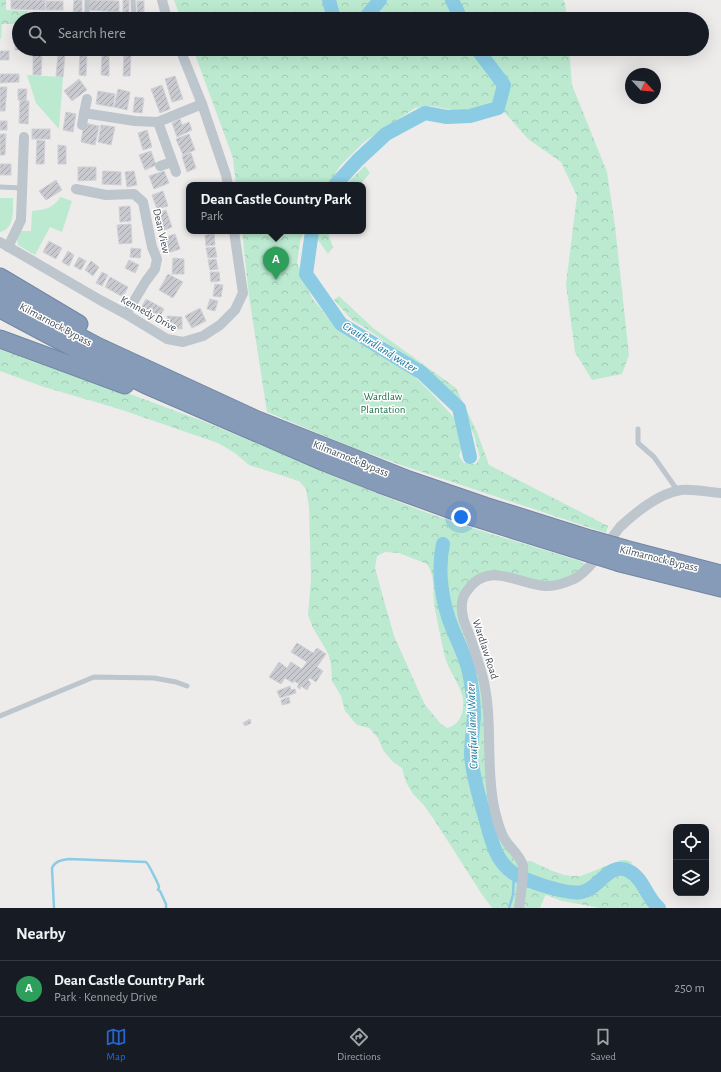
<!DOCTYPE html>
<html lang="en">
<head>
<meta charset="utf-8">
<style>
	:root { --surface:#171b24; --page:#20242c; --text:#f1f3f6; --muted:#9ea1a6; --line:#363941; --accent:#2665cd }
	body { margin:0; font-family:"Alegreya Sans",sans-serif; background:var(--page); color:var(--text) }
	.controls { position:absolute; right:12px; bottom:12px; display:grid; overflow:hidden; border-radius:8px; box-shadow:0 4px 16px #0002 }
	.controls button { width:36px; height:36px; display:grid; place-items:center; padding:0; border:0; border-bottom:1px solid var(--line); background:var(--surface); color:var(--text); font:20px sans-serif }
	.compass { position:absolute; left:625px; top:68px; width:36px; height:36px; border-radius:50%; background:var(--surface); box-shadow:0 4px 16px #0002; rotate:116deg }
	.you { position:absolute; left:461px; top:517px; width:14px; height:14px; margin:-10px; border:3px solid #fff; border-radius:50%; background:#1a73e8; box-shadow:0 0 0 6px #1a73e833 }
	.badge { display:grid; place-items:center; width:26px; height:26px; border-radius:50%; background:var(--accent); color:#fff; font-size:13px; font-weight:700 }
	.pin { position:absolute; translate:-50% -33px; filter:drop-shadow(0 1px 2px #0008) }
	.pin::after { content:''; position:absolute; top:21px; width:14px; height:12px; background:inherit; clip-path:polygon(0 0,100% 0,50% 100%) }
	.popup { position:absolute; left:186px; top:182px; width:180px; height:52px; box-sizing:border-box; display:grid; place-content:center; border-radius:8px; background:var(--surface); filter:drop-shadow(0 1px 3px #0005); font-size:13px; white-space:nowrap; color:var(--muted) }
	.popup b { font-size:15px; color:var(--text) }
	.popup::after { content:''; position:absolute; left:50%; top:100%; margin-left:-8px; border:8px solid transparent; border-top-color:var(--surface) }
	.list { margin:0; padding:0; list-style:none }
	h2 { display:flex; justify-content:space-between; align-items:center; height:52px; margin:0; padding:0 16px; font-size:17px }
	h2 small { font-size:13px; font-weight:400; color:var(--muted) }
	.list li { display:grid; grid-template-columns:26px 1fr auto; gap:12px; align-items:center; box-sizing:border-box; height:56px; padding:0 16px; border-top:1px solid var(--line) }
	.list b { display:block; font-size:15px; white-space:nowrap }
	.list p { margin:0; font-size:13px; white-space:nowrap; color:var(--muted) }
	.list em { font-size:13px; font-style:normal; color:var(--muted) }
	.icon { flex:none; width:22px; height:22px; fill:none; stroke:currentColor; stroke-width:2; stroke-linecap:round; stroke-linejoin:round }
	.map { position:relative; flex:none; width:721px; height:908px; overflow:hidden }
	.search { position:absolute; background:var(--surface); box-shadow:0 4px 16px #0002; left:12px; right:12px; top:12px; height:44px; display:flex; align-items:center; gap:10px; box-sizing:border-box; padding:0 14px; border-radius:22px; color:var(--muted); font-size:15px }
	.sheet { height:108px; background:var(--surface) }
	nav { display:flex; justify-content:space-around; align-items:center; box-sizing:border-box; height:56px; border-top:1px solid var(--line); background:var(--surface); font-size:11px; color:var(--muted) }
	nav a { display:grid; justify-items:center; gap:2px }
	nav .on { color:var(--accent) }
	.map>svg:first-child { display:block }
	.grass { fill:#bbead0 }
	.forest { fill:url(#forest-crowns); fill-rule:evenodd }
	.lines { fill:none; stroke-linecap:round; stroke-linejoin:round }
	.stream { stroke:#8bcce4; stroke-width:2.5 }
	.river { stroke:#8bcce4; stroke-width:14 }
	.building { fill:url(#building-hatch); stroke:#d0d1d7 }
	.highway-casing { stroke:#7186a3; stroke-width:19 }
	.lane { stroke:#bdc5cd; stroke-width:5 }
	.street { stroke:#bdc5cd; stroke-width:10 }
	.highway { stroke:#869bb7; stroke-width:17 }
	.highway-bridge-casing { stroke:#7186a3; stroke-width:19; stroke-linecap:butt }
	.highway-bridge { stroke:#869bb7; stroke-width:17 }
	.labels { text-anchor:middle; stroke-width:3; stroke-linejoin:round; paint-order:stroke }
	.street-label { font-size:11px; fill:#454e57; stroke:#fff }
	.park-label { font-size:11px; fill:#1d714c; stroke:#fff }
	.water-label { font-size:12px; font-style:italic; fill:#167699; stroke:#fff }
</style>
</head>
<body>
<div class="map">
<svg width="721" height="908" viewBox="0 0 721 908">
	<defs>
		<pattern id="forest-crowns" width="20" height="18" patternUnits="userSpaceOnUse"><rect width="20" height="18" fill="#bbead0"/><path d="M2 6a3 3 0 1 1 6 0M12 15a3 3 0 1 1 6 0" fill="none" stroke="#a2cab5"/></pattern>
		<pattern id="building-hatch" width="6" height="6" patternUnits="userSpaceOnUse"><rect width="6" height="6" fill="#c8cad0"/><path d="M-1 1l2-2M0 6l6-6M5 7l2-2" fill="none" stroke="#a4a6ac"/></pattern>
	</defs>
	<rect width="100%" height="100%" fill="#eeebeb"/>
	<g class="grass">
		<path d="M27,75L63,77L59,129L36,103Z"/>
		<path d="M60,197L72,201L62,232L50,227L35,255L18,245L17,237L20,231H31L32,211C44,210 54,208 60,197Z"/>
		<path d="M0,198H13C13,210 15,229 0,232Z"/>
	</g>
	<g class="forest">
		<path d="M0,0H6V10L28,11L25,16L19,19V24H2L1,39H0Z"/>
		<path d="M174,0H563L565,3L567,19H181Z"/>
		<path d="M193,49H569L572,85L607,172L615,226L629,355L622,374L592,380L575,352L566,284L577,196L561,162L528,139L506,114L491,102L484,108L459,111L431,106L415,108L364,142L340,166L328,185H236L233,158Z"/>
		<path d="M365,166L370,173L360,185H345Z"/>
		<path d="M242,231H304L300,242L297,263L312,298L336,328L408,370L434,396L458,422L462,447L459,456L464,463L476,464L480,458L474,435L455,396L427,371L370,331L352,320L334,300L339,296L373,328L456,388L477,432L489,465L608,526L606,533L407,467L354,448L267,412L249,296Z"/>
		<path d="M319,231H328V233L333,247L328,254L316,237Z"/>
		<path d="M0,346L200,420L386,497L425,512L462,525L580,561L588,567L558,585L490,575L463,597L478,660L499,828L521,862L531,861L550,870L564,875L573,876H581L621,860H626L632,862L628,871C645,882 644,896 659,908H600L562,901L546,895L545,896L540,908H492L481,893L435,821L423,804L413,794L406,782L402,768L393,762L383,750L378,738L369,728L357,725L345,711L341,696L332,681L331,664L328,653L313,628L308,615L311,579L309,507L306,489L299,481L249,465L235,453L218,443L116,408L44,387L0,371ZM385,552L399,553L427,564C435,575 433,590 434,603C437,621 441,639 445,657C449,673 466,690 463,708C462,717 457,726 447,728L441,724L425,705L394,636L375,568L377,556Z"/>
	</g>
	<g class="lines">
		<g class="stream">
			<path d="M54,908L52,868C55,861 62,860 69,859L146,862C148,863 159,885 159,887C159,888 158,889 158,890L160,891L166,904V908"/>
			<path d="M509,908L513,895L514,873"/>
		</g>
		<g class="river">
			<path d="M329,0L334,19"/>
			<path d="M452,0L461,19"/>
			<path d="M364,19L380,0"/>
			<path d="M335,185L358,160L386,134L425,113L447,117L470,116L498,108L504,85L477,49"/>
			<path d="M312,231L306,274L341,324L422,373L459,408L470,457"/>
			<path d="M443,544C437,572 442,604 453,630C459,644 466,658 469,672C472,687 474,702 474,717C473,730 471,743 471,756C473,779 480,799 486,821C492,841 495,860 513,873C526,881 567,895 582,892C600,888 609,861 629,871C644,879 646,897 659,908"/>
		</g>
	</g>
	<g class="building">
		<path d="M11,0H45V10L11,9Z"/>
		<path d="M74,0H82V16L73,15Z"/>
		<path d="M88,0L119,1V12L88,10Z"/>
		<rect x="123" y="0" width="6" height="18"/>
		<rect x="46" y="1" width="17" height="9"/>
		<rect x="137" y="1" width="7" height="17"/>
		<path d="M16,27H19V49L23,50H15Z"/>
		<rect x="49" y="49" width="31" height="1"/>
		<path d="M85,49H116V52L84,51Z"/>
		<path d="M120,49H136V52L120,51Z"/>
		<rect x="0" y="51" width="9" height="9"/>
		<path d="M33,53H42L41,75H33Z"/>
		<path d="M58,54H65L63,77L56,76Z"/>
		<path d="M80,54L87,55L86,76L79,75Z"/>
		<path d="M124,54H131L130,76H123Z"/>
		<path d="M102,55H109V76L101,75Z"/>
		<path d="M0,74H19V82L0,83Z"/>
		<path d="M175,76L183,99L172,102L165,79Z"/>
		<path d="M79,79L87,90L72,101L64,91Z"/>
		<path d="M162,85L170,109L160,113L151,89Z"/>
		<path d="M0,87H7L5,111H0Z"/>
		<path d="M18,89H27L26,101L18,100Z"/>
		<path d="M118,89L130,92L127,110L114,107Z"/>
		<path d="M98,91L115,94L113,107L96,104Z"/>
		<path d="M135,97L144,98L142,113L133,112Z"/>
		<path d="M20,100L29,101L28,124L19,123Z"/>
		<path d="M66,112L76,114L73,132L63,130Z"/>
		<path d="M180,119L182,125L189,122L192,130L177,137L172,123Z"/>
		<rect x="0" y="121" width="7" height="9"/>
		<path d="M84,123L99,126L95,145L81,142Z"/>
		<path d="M101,125L115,127L111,145L98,142Z"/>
		<rect x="32" y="129" width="18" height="10"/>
		<path d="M147,130L152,147L143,150L138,133Z"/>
		<path d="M0,134H6L5,155H0Z"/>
		<path d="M189,134L195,150L183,155L176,139Z"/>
		<path d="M37,140L45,141L44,164H36Z"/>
		<path d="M58,145L66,146V164H58Z"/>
		<path d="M151,151L156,165L145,170L139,155Z"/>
		<path d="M191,153L196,168L187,172L182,156Z"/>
		<rect x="0" y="164" width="11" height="11"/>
		<path d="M78,167H96V180L78,181Z"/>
		<path d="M103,171L121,172V185L102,184Z"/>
		<path d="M134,171L137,185L127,187L125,172Z"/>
		<path d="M164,171L169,183L154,189L149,176Z"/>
		<path d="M56,180L62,190L46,200L39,191Z"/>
		<path d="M163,191L168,206L157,209L152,195Z"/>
		<path d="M130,206L131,221L120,222L119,207Z"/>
		<path d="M166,210L172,227L162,231L155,214Z"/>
		<path d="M131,224L132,243L119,244L117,225Z"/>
		<path d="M175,234L180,249L168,253L163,238Z"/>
		<path d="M214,234L215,245L206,246L205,235Z"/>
		<path d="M49,241L62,248L56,259L43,252Z"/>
		<path d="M215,247L217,257L208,258L206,248Z"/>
		<path d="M131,248L141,249L140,258L130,257Z"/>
		<path d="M68,251L74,255L69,266L62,262Z"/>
		<path d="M79,257L86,261L81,270L74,266Z"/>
		<path d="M173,258L184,259V274H172Z"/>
		<path d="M216,259L218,269L210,270L208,260Z"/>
		<path d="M129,260L139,265L135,273L125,268Z"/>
		<path d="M91,261L99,267L93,276L85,270Z"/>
		<path d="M102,272L108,275L102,286L96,283Z"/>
		<path d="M210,272H219L220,281L211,282Z"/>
		<path d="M168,274L183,282L173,298L159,290Z"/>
		<path d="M110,277L128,287L123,297L105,287Z"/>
		<path d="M215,284L223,285L221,297L213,296Z"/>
		<path d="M146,299L164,309L159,318L141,308Z"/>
		<path d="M210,299L218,301L215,311L207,309Z"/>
		<path d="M200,308L206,321L192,328L185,316Z"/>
		<path d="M167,316L182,317V329L167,328Z"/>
		<path d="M297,643L313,653L317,648L326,654L317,667L323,671L316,682L310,678L308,680L311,683L307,690L301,686L300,689L297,687L299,684L294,681L293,683L285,678L281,684L269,677L279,662L287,668L291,662L302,669L307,662L291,652Z"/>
		<path d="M290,686L291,690L295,689L296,693L280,698L277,691Z"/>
		<path d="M289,697L290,703L282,705L281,700Z"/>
		<path d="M250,719L251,723L245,726L243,723Z"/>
	</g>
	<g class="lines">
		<g class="highway-casing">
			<g id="highway">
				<path d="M0,277L79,324"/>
				<path d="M0,294L97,346L255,419L409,480L485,506L590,539"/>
				<path d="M0,309L98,361L146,385L324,462L380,484L460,513L585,552"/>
				<path d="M0,339L125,385"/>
				<path d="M625,549L721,574"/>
				<path d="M620,563L721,588"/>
			</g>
		</g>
		<g class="lane">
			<path d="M133,0L134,19"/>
			<path d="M87,19V0"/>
			<path d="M0,187L22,188"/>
			<path d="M638,429V443L654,457L678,491"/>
			<path d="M0,716L94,677L154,678L176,682L187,686"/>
		</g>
		<g class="street">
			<path d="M162,0L167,19"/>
			<path d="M180,49L202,104L226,175L228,185"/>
			<path d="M87,99L84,113L135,121L158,122L202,104"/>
			<path d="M158,122L176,172"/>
			<path d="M82,125L84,113"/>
			<path d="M160,166L172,162"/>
			<path d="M76,189L106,195L134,194L143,202L152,247L157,259L155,269L146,281L126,314"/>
			<path d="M0,242L100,300L126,314L167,339L183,342L203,336L220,325L235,310L243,293L234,231"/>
			<path d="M8,247L21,220L24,137"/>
			<path d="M519,908C520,902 524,871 523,866C521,856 511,849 506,841C499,831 497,819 494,807C485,764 494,718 482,674C478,661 474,647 469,634C467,628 464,623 463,617C461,608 461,598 467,591C488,560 518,584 545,586C555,587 565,583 574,579C590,571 608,542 620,527C635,513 660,493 681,490C694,489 708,492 721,493"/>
		</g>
		<use href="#highway" class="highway"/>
		<g class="highway-bridge-casing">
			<g id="highway-bridge">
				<path d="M590,539L625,549"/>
				<path d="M585,552L620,563"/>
			</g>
		</g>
		<use href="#highway-bridge" class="highway-bridge"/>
	</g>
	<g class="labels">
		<g class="street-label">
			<text transform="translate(162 231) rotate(77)" y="4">Dean View</text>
			<text transform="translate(149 313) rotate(29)" y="4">Kennedy Drive</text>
			<text transform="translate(56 324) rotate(28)" y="4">Kilmarnock Bypass</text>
			<text transform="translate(351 458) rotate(22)" y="4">Kilmarnock Bypass</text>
			<text transform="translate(659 558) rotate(14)" y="4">Kilmarnock Bypass</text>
			<text transform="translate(486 649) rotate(72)" y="4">Wardlaw Road</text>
		</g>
		<g class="park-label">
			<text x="383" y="400">Wardlaw<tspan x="383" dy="13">Plantation</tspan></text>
		</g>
		<g class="water-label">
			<text transform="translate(380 347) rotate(32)" y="4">Craufurdland water</text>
			<text transform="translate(472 726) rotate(-92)" y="4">Craufurdland Water</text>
		</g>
	</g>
</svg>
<div class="controls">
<button><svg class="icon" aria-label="locate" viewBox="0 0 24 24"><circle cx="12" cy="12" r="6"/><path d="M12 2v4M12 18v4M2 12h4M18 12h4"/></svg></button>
<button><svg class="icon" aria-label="layers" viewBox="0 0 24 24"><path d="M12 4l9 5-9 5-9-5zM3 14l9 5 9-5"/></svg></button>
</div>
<svg class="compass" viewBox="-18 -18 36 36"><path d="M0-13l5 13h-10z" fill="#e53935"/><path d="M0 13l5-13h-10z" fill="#9ea1a6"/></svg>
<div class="you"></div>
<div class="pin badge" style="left:276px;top:280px;background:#2e9e5b">A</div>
<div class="popup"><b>Dean Castle Country Park</b>Park</div>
<div class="search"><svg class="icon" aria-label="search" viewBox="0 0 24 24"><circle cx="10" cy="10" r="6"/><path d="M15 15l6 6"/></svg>Search here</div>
</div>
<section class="sheet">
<h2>Nearby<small></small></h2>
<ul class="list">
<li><span class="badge" style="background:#2e9e5b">A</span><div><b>Dean Castle Country Park</b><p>Park · Kennedy Drive</p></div><em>250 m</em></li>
</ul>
</section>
<nav>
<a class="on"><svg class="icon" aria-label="map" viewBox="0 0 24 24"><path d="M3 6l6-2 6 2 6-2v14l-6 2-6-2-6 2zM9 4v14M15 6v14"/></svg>Map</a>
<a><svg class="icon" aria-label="directions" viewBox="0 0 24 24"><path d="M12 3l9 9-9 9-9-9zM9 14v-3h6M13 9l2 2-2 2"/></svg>Directions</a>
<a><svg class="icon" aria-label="saved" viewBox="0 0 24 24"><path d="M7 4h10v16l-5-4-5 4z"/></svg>Saved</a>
</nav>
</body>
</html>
